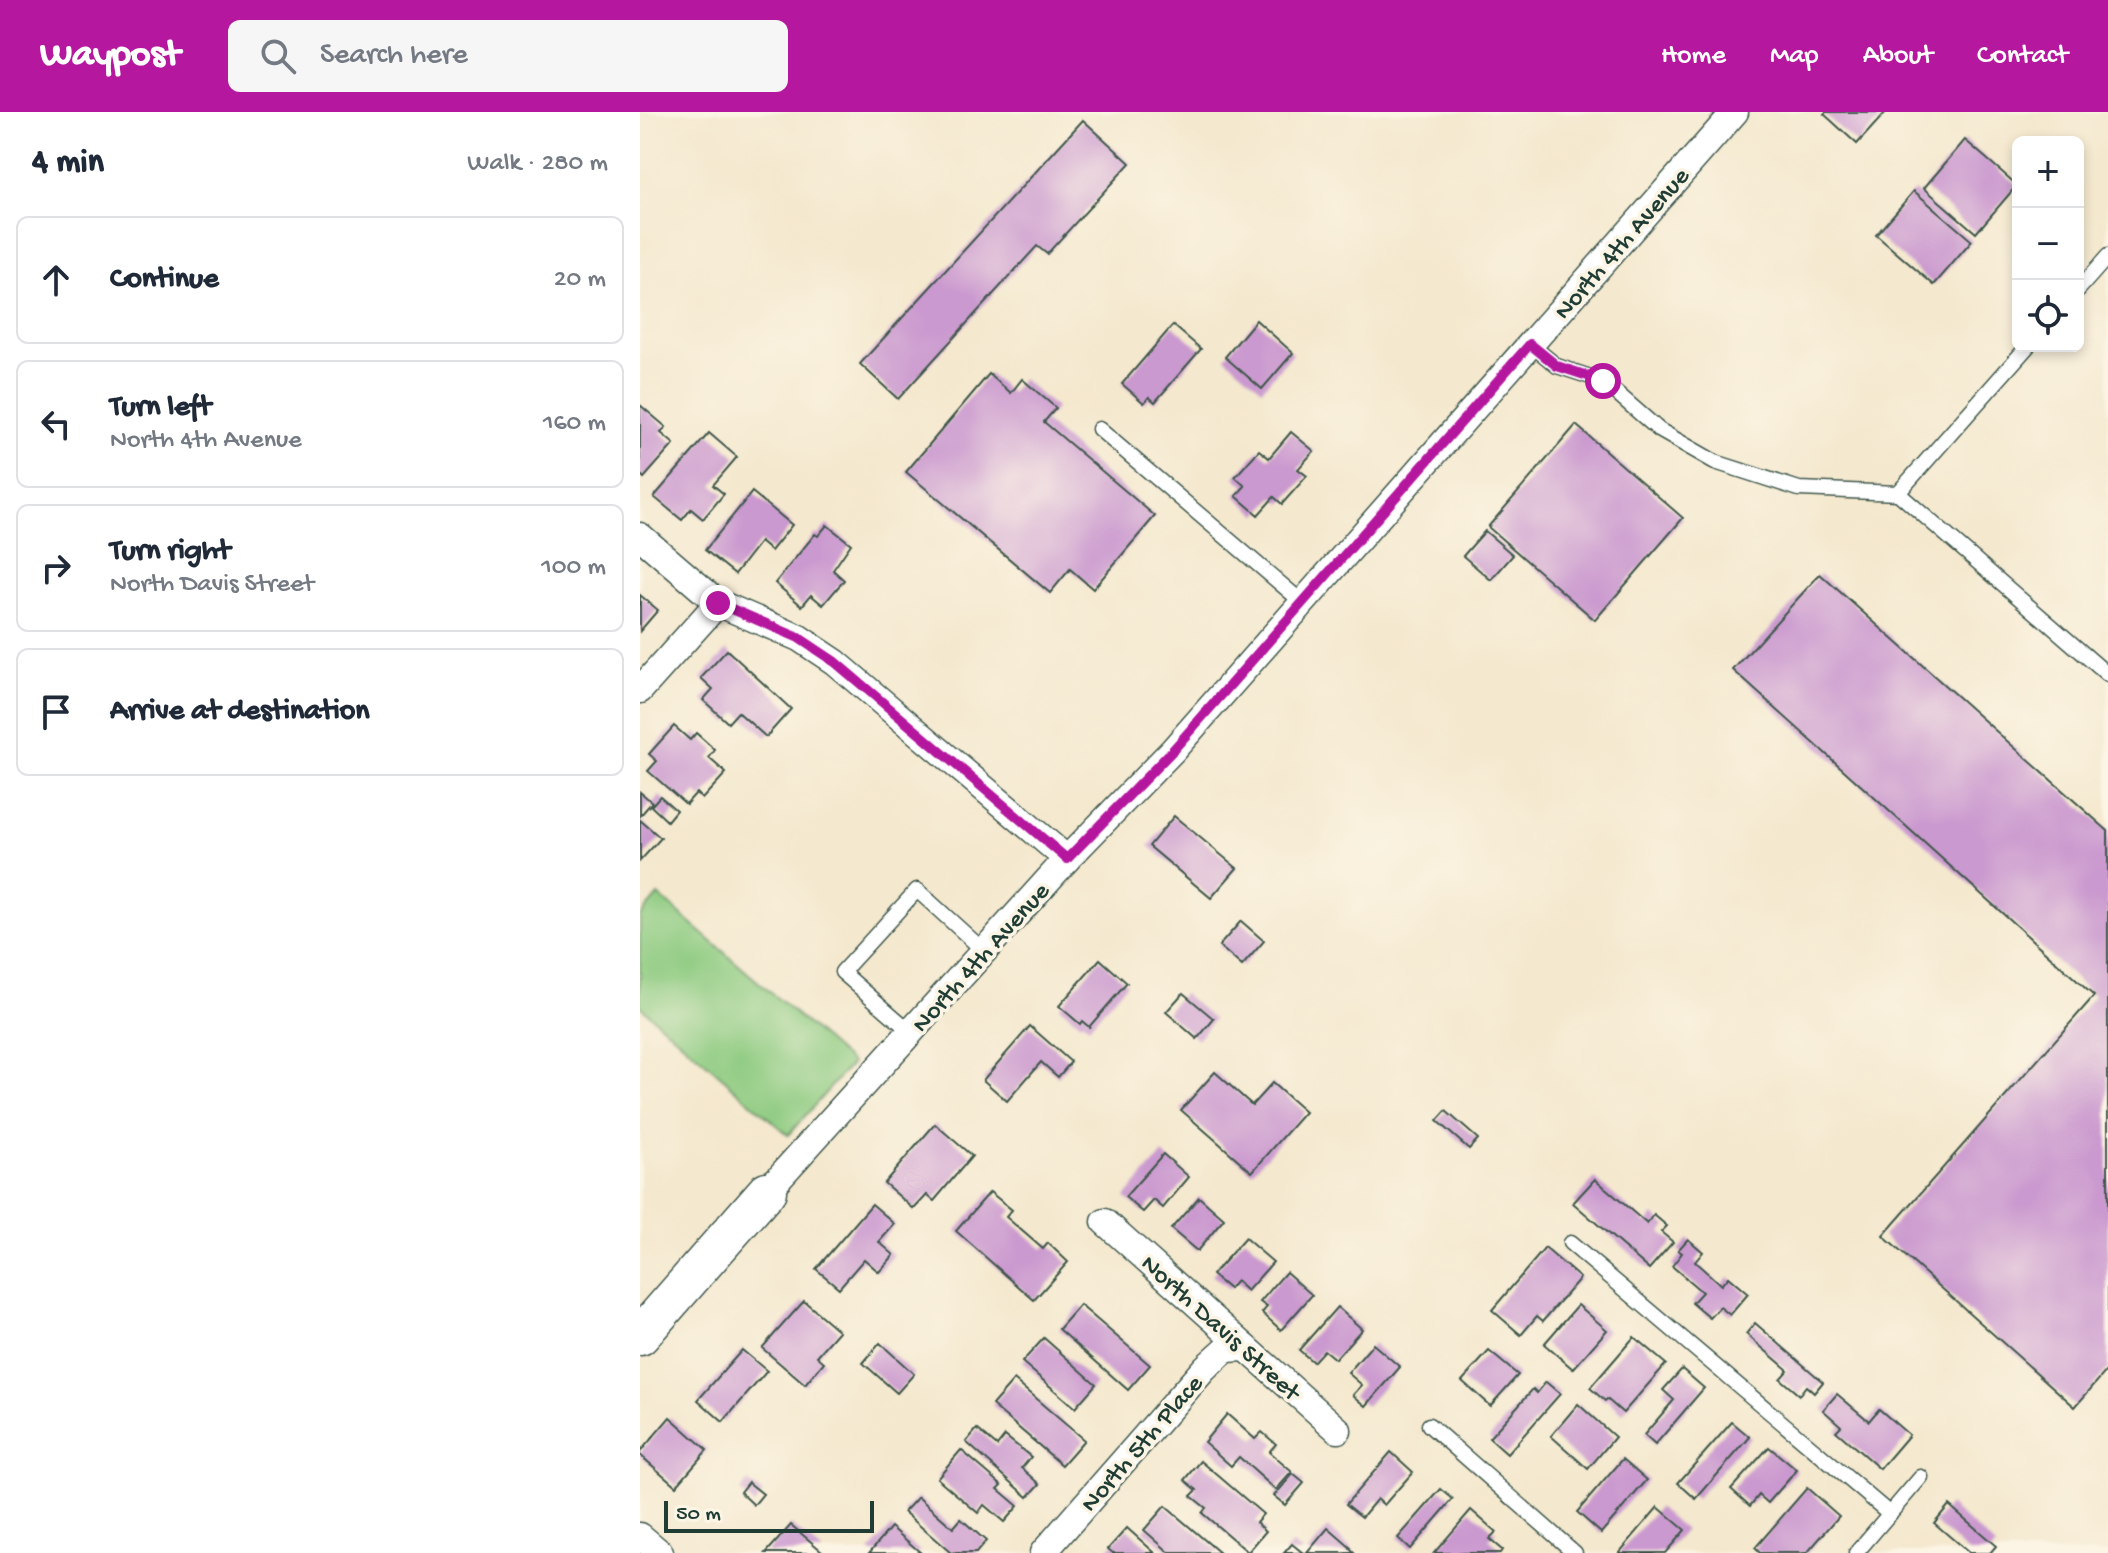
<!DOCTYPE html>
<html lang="en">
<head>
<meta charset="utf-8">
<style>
	:root { --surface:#fff; --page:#f6f6f7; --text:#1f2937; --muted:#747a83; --line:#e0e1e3; --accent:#b5179e }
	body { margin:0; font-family:"Gochi Hand",sans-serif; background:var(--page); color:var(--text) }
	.controls { position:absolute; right:24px; top:24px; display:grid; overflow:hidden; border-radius:12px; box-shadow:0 4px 12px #0003 }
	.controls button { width:72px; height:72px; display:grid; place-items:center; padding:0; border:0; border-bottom:2px solid var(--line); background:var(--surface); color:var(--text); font:40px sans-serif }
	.scale { position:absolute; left:24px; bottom:20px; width:210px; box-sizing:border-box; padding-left:8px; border:4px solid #1f3d34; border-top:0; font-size:22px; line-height:28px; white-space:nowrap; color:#1f3d34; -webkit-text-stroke:6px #fcf5e5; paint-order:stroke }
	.stop { position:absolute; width:24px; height:24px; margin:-18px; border:6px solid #b5179e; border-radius:50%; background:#fff }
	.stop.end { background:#b5179e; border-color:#fff; box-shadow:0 2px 8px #0008 }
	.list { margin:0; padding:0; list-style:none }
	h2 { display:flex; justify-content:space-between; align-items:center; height:104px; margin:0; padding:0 32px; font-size:34px }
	h2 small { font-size:26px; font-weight:400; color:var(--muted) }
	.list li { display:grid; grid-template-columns:52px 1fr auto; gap:24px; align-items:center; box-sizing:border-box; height:128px; margin:0 16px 16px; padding:0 16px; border:2px solid var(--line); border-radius:12px }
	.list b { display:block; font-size:30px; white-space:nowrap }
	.list p { margin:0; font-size:26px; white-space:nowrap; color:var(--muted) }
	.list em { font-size:26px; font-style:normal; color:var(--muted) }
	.icon { flex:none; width:44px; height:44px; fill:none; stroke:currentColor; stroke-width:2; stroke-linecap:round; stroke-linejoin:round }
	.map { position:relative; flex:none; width:1468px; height:1441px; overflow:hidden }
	header { display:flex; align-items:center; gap:48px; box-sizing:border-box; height:112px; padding:0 40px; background:var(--accent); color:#fff }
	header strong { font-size:38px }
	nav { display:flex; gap:44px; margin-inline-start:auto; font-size:28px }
	.search { width:560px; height:72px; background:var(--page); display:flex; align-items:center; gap:20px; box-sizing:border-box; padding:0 28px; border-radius:12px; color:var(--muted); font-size:30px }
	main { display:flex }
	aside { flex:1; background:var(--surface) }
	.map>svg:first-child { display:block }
	.green { fill:#8ecb81; stroke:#56845a; stroke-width:2 }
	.building { fill:#ca99cf }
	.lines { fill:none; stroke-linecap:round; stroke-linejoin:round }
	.lane-casing { stroke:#3f574b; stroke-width:17 }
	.street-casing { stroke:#3f574b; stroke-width:29 }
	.secondary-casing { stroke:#3f574b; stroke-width:41 }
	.lane { stroke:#fff; stroke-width:14 }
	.street { stroke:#fff; stroke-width:26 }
	.secondary { stroke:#fff; stroke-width:38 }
	.route { stroke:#b5179e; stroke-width:10 }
	.labels { text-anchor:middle; stroke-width:7; stroke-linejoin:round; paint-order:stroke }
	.street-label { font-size:26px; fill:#1f3d34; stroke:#fcf5e5 }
</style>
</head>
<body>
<header>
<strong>Waypost</strong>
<div class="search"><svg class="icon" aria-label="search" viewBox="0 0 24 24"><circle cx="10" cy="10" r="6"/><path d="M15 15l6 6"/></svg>Search here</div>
<nav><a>Home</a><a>Map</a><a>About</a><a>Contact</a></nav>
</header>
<main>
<aside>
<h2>4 min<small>Walk · 280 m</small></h2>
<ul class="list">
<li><svg class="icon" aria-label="ahead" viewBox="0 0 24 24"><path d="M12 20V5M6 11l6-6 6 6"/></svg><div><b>Continue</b></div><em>20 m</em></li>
<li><svg class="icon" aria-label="left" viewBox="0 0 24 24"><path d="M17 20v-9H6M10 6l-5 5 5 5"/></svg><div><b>Turn left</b><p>North 4th Avenue</p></div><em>160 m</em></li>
<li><svg class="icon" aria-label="right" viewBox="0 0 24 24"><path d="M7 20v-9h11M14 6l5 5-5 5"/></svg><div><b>Turn right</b><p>North Davis Street</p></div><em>100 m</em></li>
<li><svg class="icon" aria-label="arrive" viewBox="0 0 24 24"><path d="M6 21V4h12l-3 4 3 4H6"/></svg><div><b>Arrive at destination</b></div></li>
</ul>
</aside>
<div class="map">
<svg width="1468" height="1441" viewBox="0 0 1468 1441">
	<rect width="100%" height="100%" fill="#fcf5e5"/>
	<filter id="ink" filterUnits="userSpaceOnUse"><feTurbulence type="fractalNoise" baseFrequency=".0125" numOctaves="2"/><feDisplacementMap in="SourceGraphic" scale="16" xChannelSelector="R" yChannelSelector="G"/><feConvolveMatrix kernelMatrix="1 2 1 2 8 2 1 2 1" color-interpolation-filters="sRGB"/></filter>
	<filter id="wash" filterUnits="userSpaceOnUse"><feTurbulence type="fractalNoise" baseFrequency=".006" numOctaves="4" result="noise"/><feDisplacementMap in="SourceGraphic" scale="32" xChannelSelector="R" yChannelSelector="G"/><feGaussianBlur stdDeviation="1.8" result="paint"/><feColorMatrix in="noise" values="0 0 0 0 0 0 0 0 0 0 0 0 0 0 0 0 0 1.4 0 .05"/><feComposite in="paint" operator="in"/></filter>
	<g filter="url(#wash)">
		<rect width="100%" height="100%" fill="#f4e8ce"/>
		<path class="green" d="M18,783L212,951L148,1023L0,894V804Z"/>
		<g id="blocks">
			<g class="building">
				<path d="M1186,0H1246L1217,32L1184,2Z"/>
				<path d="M443,8L490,51L407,142L397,134L258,287L220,252Z"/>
				<path d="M1325,28L1377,73L1336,121L1284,76Z"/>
				<path d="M1274,79L1332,129L1294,173L1236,123Z"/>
				<path d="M616,208L653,241L622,277L585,245Z"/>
				<path d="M533,213L561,237L515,290L509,285L504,291L482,272Z"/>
				<path d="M349,262L371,281L382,267L416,296L404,310L515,404L453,477L430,457L410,481L266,360Z"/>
				<path d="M0,293L26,315L21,321L34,332L4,366L0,362Z"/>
				<path d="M936,313L1043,406L955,508L848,415Z"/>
				<path d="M651,320L674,339L658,357L667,364L642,392L634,385L618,403L596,384L605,374L595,365L619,338L629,346Z"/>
				<path d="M69,321L97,345L73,373L84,382L63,407L51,397L42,408L14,385Z"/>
				<path d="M112,380L152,413L131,439L120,430L95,462L65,438Z"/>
				<path d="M187,413L211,432L193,458L204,468L183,493L171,483L162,494L135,471L175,422L178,424Z"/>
				<path d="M845,419L873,443L851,468L823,444Z"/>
				<path d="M1180,462L1468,719V1257L1435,1295L1243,1124L1454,884L1093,558Z"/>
				<path d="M0,483L18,498L0,519Z"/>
				<path d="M87,538L151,597L126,625L98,600L88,611L63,588L73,577L61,566Z"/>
				<path d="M34,614L50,628L56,621L75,638L69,646L86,661L62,687L56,681L46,692L8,659L17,649L9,642Z"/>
				<path d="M0,680L12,690L0,704Z"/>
				<path d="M20,684L36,698L27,709L11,694Z"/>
				<path d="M534,704L597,756L571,786L509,734Z"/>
				<path d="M0,708L21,726L0,749Z"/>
				<path d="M601,809L624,829L602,854L579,834Z"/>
				<path d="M460,847L487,871L449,915L442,909L440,912L419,894Z"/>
				<path d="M543,881L574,907L557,927L526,900Z"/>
				<path d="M390,914L431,950L418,965L401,950L367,989L343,968Z"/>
				<path d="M575,960L612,993L632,971L665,1000L612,1060L541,998Z"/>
				<path d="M806,999L838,1027L829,1037L797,1009Z"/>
				<path d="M295,1012L332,1044L294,1089L287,1083L274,1097L244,1071Z"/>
				<path d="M523,1042L549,1065L523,1096L514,1088L503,1100L485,1085Z"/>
				<path d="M955,1067L1007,1112L1014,1103L1027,1114L1021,1120L1033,1130L1009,1157L933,1091Z"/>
				<path d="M350,1080L372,1098L366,1105L403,1137L408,1131L428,1150L394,1188L316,1119Z"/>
				<path d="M559,1085L584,1107L557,1139L531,1117Z"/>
				<path d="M232,1092L255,1112L239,1130L254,1143L239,1160L224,1147L199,1176L176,1157Z"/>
				<path d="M605,1126L633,1150L607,1179L596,1169L589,1177L572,1163Z"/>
				<path d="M1048,1127L1063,1140L1055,1150L1081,1173L1088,1165L1108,1182L1090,1203L1080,1195L1070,1206L1052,1191L1062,1180L1032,1154L1042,1141L1038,1138Z"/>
				<path d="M905,1136L940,1166L903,1209L897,1204L881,1223L852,1198Z"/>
				<path d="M646,1160L672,1183L641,1218L622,1201L627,1195L620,1190Z"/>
				<path d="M164,1189L199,1219L177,1244L184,1250L165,1273L122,1236Z"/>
				<path d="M440,1193L510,1253L488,1278L419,1217Z"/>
				<path d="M938,1193L967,1218L933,1257L904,1232Z"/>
				<path d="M697,1195L722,1217L695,1247L684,1238L673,1250L659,1238Z"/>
				<path d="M1115,1211L1183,1270L1174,1281L1166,1274L1159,1283L1140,1267L1148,1258L1106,1222Z"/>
				<path d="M994,1225L1026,1252L983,1301L967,1287L965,1289L950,1276Z"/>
				<path d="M404,1226L456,1272L435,1296L382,1250Z"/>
				<path d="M240,1231L274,1262L257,1281L223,1251Z"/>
				<path d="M733,1232L760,1255L726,1294L713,1283L722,1273L708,1261Z"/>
				<path d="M102,1238L127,1259L83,1310L58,1288Z"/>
				<path d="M849,1239L878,1263L850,1294L822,1269Z"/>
				<path d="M1042,1257L1064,1276L1015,1333L1004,1323L1034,1288L1023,1278Z"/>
				<path d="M374,1268L444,1328L422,1353L352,1293Z"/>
				<path d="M906,1270L920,1282L867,1342L849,1326L893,1277L897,1281Z"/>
				<path d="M1197,1282L1229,1309L1239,1297L1269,1323L1240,1357L1196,1319L1201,1314L1183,1298Z"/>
				<path d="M938,1292L975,1325L948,1357L911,1324Z"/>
				<path d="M587,1302L615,1327L622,1320L636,1332L629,1340L652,1360L636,1378L599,1345L591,1354L564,1330Z"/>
				<path d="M30,1305L67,1338L36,1374L0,1343V1340Z"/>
				<path d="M1092,1310L1110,1325L1056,1387L1038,1371Z"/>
				<path d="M337,1317L357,1334L365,1324L391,1345L382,1356L400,1372L388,1385L326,1330Z"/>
				<path d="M1129,1335L1157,1358L1128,1391L1119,1383L1110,1394L1091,1377Z"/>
				<path d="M321,1338L362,1373L358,1377L378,1394L364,1410L344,1393L338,1401L297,1366Z"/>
				<path d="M751,1340L773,1360L744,1393L737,1387L722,1405L706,1392Z"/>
				<path d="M983,1347L1007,1368L961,1421L937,1400Z"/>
				<path d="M561,1349L623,1402L616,1410L626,1419L608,1440L562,1401L566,1396L551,1384L557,1378L545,1368Z"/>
				<path d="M653,1362L664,1371L645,1393L634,1384Z"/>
				<path d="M108,1370L123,1382L114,1393L100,1380Z"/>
				<path d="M1167,1376L1199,1404L1167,1441H1120L1115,1436Z"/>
				<path d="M801,1377L813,1387L770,1437L758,1426Z"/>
				<path d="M278,1385L313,1416L321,1407L346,1429L336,1441H311L264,1400Z"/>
				<path d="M1309,1393L1356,1434L1350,1441H1329L1294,1411Z"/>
				<path d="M525,1394L580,1441H530L504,1418Z"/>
				<path d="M1018,1395L1045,1418L1025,1441H979Z"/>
				<path d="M831,1398L856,1420L849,1427L862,1438L860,1441H794Z"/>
				<path d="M151,1413L182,1439L180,1441H126Z"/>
				<path d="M251,1415L281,1441H229Z"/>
				<path d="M487,1416L515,1441H473L468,1437Z"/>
				<path d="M688,1416L711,1436L710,1437L714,1441H667Z"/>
				<path d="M652,1432L663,1441H644Z"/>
			</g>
		</g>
	</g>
	<g filter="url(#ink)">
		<use href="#blocks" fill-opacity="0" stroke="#3f574b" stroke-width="2"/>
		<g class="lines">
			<g class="lane-casing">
				<g id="lane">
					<path d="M1438,178L1468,144"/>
					<path d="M890,232L917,254L963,269L1019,318L1075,350L1159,377L1258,381"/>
					<path d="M1388,234L1258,381L1468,563"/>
					<path d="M459,317L662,490"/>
					<path d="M271,920L202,860L277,778L344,839"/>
					<path d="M930,1131L1250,1402"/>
					<path d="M789,1313L935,1441"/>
					<path d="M1216,1441L1281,1365"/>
				</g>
			</g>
			<g class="street-casing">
				<g id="street">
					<path d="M0,424L78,491L159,526L195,550L427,747"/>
					<path d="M0,578L78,491"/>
					<path d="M127,1079L427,747L533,638L1095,0"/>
					<path d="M465,1110L698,1318"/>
					<path d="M0,1424L20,1441"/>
					<path d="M403,1441L565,1256L586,1237L606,1236"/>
				</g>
			</g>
			<g class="secondary-casing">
				<path id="secondary" d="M0,1224L127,1079"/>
			</g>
			<use href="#lane" class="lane"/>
			<use href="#street" class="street"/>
			<use href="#secondary" class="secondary"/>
		</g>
	</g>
	<g class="lines" filter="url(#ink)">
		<path class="route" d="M78,491L159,526L195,550L427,747L533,638L890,232L917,254L963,269"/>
	</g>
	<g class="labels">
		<g class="street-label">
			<text transform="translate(980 130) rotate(-49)" y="9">North 4th Avenue</text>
			<text transform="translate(339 844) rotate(-48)" y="9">North 4th Avenue</text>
			<text transform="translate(582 1214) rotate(42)" y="9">North Davis Street</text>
			<text transform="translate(500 1330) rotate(-49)" y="9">North 5th Place</text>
		</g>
	</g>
</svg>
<div class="controls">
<button>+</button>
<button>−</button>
<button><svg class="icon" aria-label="locate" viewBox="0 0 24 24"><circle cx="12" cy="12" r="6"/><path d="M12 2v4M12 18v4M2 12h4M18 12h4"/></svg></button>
</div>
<div class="scale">50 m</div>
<div class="stop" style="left:963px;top:269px"></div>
<div class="stop end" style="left:78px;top:491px"></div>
</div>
</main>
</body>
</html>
